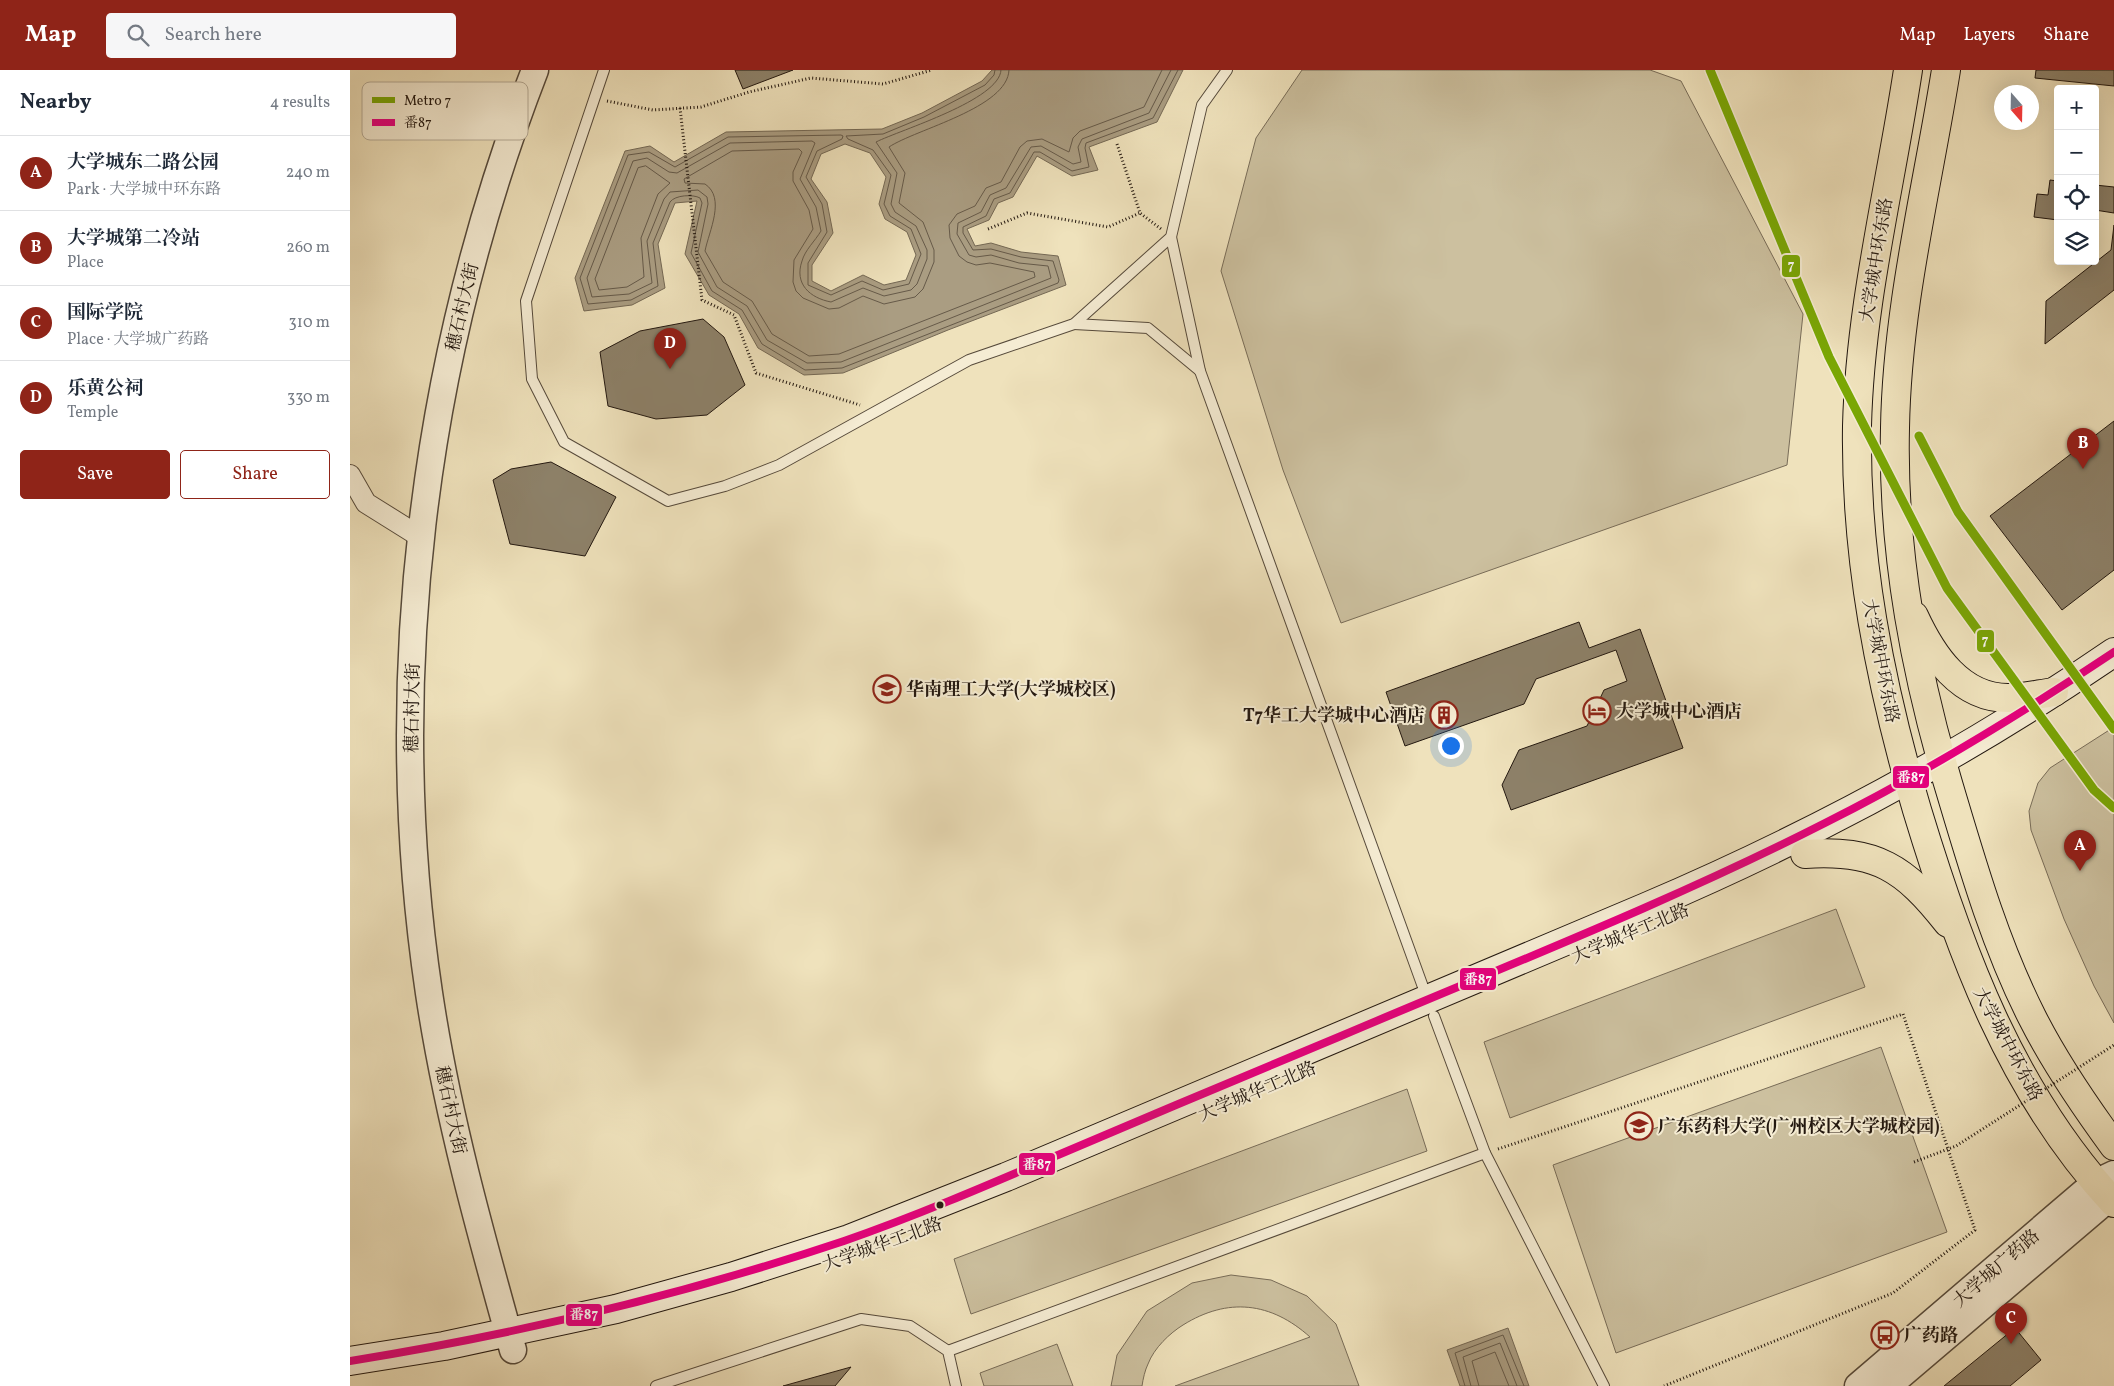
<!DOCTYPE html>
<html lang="en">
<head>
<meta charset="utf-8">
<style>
	:root { --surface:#fff; --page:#f6f6f7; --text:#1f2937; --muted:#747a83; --line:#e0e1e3; --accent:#8f2418 }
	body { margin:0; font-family:Vollkorn,"Noto Serif SC",serif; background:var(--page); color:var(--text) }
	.controls { position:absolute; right:15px; top:15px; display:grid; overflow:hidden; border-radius:5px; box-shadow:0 5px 20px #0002 }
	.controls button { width:45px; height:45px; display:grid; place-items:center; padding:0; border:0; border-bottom:1px solid var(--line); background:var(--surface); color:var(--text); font:25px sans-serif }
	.compass { position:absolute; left:1644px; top:15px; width:45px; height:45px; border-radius:50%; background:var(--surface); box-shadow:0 5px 20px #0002; rotate:160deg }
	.you { position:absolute; left:1100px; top:675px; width:18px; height:18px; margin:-12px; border:4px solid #fff; border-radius:50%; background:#1a73e8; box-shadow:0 0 0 8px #1a73e833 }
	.badge { display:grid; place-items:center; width:32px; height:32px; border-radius:50%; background:var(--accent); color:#fff; font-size:16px; font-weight:700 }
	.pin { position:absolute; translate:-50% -41px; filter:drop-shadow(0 1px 2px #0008) }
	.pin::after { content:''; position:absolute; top:26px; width:18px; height:15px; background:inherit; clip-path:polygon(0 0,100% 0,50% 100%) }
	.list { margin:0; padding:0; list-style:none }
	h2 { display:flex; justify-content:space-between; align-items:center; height:65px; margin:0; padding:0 20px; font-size:21px }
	h2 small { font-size:16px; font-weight:400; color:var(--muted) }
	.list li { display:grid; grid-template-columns:32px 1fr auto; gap:15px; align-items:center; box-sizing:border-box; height:75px; padding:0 20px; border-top:1px solid var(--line) }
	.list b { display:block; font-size:19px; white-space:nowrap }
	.list p { margin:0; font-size:16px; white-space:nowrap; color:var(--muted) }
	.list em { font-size:16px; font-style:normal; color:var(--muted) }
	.actions { display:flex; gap:10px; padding:15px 20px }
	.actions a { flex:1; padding:11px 0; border:1px solid var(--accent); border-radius:5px; text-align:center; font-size:18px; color:var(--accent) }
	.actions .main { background:var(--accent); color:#fff }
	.icon { flex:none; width:28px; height:28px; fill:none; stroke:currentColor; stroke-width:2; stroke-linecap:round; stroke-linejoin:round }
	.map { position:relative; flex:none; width:1764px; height:1316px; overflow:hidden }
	header { display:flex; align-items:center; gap:30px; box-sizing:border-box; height:70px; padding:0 25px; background:var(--accent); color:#fff }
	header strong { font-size:24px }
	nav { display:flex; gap:28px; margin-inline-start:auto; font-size:18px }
	.search { width:350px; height:45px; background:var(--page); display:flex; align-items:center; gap:12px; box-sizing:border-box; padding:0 18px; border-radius:5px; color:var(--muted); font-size:19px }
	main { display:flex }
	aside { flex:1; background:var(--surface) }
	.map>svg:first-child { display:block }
	.green { fill:#ccc09f; stroke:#786c58 }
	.water { fill:#aa9d82; stroke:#746854; fill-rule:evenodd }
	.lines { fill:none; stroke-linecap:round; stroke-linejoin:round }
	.shore { stroke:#665a49; stroke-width:1 }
	.building { fill:#8d8169; stroke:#231810 }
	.service-casing { stroke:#564a3b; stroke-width:12 }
	.minor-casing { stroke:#564a3b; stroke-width:22 }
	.tertiary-casing { stroke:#564a3b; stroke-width:29 }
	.secondary-casing { stroke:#231810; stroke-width:30 }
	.primary-casing { stroke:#231810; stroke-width:30 }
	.path { stroke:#231810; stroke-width:3; stroke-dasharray:1 2.5; stroke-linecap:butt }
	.service { stroke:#f5ecd3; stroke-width:10 }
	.minor { stroke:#f5ecd3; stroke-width:20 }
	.tertiary { stroke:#f5ecd3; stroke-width:26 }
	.secondary { stroke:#f5ecd3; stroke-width:28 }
	.primary { stroke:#efe2bc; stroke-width:28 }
	.path-bridge { stroke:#231810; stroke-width:3; stroke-dasharray:1 2.5; stroke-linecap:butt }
	.bus-1-casing { stroke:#f5ecd3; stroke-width:11 }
	.bus-1 { stroke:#e5007d; stroke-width:8 }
	.metro-1-casing { stroke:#f5ecd3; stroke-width:12 }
	.metro-1 { stroke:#7aa704; stroke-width:9 }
	.bus-dot { fill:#231810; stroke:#f5ecd3; stroke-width:2 }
	.labels { text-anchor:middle; stroke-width:4; stroke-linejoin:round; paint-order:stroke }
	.street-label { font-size:18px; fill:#231810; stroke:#f5ecd3 }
	.poi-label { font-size:18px; font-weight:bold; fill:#231810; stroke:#f5ecd3; text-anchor:start }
	.key { fill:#f5ecd3; stroke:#b6ac98; stroke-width:1 }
	.key-label { font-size:14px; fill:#231810 }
	.line-badge { stroke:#f5ecd3; stroke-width:2 }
	.badge-label { font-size:14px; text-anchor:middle; font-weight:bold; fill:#fff }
</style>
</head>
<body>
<header>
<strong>Map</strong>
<div class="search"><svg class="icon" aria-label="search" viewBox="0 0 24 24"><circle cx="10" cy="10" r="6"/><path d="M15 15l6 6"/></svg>Search here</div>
<nav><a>Map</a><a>Layers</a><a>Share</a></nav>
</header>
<main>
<aside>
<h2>Nearby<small>4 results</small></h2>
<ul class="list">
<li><span class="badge">A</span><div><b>大学城东二路公园</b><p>Park · 大学城中环东路</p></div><em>240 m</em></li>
<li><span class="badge">B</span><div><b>大学城第二冷站</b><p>Place</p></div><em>260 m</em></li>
<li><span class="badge">C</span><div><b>国际学院</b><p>Place · 大学城广药路</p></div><em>310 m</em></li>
<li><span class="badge">D</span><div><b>乐黄公祠</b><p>Temple</p></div><em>330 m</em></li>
</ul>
<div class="actions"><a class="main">Save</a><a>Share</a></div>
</aside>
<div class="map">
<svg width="1764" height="1316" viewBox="0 0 1764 1316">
	<rect width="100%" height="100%" fill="#efe2bc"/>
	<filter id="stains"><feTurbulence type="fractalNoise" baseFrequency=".004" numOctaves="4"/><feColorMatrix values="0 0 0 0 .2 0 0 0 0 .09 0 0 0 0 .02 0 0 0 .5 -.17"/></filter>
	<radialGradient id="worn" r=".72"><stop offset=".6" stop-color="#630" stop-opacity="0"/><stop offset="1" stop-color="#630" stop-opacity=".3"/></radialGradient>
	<g class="green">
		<path d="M952,0H1300L1331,11L1453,244L1437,395L991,553L933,400L871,201L906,68Z"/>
		<path d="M1764,657V953L1744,916L1714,849L1681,760L1679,741L1688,713L1700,698Z"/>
		<path d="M1486,839L1515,917L1160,1048L1134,972Z"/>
		<path d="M1531,977L1597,1162L1266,1283L1203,1095Z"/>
		<path d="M1057,1019L1077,1081L621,1244L604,1189Z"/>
		<path d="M881,1205L921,1210L957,1226L986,1254L1009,1316H825L960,1267C921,1232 878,1227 833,1255C820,1263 804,1278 798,1294C795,1300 793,1309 792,1316H761L767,1285L797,1241L842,1213Z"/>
		<path d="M707,1274L723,1316H634L630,1303Z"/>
	</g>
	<g class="water">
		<path d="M642,0H833L807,52L739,77L748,100L722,106L687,86L663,127L648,133L639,150L617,159L625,176L641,173L671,182L708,186L716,215L598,260L493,303L454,305L408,278L389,244L359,225L335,184L347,131L325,133L308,174L315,218L282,235L234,241L225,208L275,81L300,76L324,92L376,62L532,59L572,43L632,11ZM495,74L520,83L536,107L529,134L535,149L557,162L566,185L556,210L534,215L513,205L481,221L462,211V195L483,163L477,132L461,109L471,84Z"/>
		<path d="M1158,1258L1179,1316H1110L1097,1280Z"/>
	</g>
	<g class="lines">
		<g class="shore">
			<path d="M645,0L644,5L635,15L574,47L533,64L496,66L498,69L523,80L541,105L534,134L540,146L561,159L571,184L559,214L533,220L512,211L481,225L458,215V193L477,162L472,134L456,107L467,81L492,69L493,66L491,65L378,67L325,97L299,82L278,85L230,208L238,234L281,230L308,216L303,173L320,132C325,125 343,124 350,128L352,133L341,183L362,221L392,240L412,274L455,300L492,298L708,213L709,210L703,191L671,187L641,179L623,180L613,163V157L636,146L644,129L660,123L684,82H690L722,101L739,97L735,78L736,73L803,48L828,0"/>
			<path d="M651,0C650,30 550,60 526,72L547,103L541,134L545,142L566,156L577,180V189L567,214L561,220L534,226L513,218L481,232C460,228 444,214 452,191C455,180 465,171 471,161L466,137L450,109L465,73L462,71L380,73L327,103L319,102L297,88L283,91L237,208L242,227L279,224L302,213L297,171L314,129L320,122L348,120L357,127L358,134L348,182L367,217L397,236L417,270L457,293L491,292L701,208L698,196L669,193L641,185L626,187L619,185L607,164L608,153L631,142L640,125L656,118L681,77L691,76L723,94L731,92L728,77L732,69L799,43L821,0"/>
			<path d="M659,0C658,38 566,59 539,77L555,103L549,133L573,152L584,180V192L573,219L565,227L534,234L513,226L489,238L479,239L453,228L446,221L443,212L444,190L463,159L459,140L443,111V102L452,82L449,79L382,81L334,109L335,113L355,114C376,128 359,161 355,181L373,212L402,231L422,264L459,286L489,284L685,207L684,202L640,193L626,195L617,192L609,186L600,168L599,155L607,144L625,136L636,118L651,112L670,77L677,71L692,69L719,82L723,68L730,61L794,37L812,0"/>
			<path d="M296,96L320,113L308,124L291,168L294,207L277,217L249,220L245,209L288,98Z"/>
			<path d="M1115,1316L1105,1283L1153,1265L1174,1316"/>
			<path d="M1121,1316L1113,1287L1150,1273L1167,1316"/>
			<path d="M1129,1316L1122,1291L1145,1282L1159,1316"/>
		</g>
	</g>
	<g class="building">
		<path d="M385,0H443L393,19Z"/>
		<path d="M1686,0H1764V16L1685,8Z"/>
		<path d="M1700,110L1708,111V150L1684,147L1687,124L1698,125Z"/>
		<path d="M1745,115L1764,117V143L1745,140Z"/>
		<path d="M1764,155V220L1695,274L1696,231L1761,180Z"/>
		<path d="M353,249L374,267L395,315L357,345L306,349L258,336L250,282L290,261Z"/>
		<path d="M1764,351V500L1712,540L1640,446Z"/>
		<path d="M201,392L266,427L235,486L160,474L143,410L161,399Z"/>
		<path d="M1229,552L1239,578L1290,559L1333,678L1161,740L1152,715L1169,680L1237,656L1254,620L1277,611L1266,580L1186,609L1174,634L1055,676L1036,622Z"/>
		<path d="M1665,1258L1691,1290L1660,1316H1594Z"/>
		<path d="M501,1297L485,1316H433Z"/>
	</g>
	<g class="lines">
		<g class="service-casing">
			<g id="service">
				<path d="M254,0L176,231L182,309L214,372L318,431L375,416L429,395L619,290L724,254L821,167L852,35L877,0"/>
				<path d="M821,167L850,301L1077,928"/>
				<path d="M724,254L798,258L850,301"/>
				<path d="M1084,946L1135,1083L1254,1316"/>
				<path d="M598,1281L1135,1083"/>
				<path d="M306,1316L511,1249L560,1256L598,1281L606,1316"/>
			</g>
		</g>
		<g class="minor-casing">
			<path id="minor" d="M0,405L16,433L64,463"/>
		</g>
		<g class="tertiary-casing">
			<g id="tertiary">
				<path d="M163,1280C130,1162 97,1044 79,923C33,613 72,291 185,0"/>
				<path d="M1508,1316L1745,1113L1764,1104"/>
				<path d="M1538,1316L1759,1128L1764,1120"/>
			</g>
		</g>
		<g class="secondary-casing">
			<path id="secondary" d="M0,1291L94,1276L266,1239L381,1207L499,1169L656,1107L1296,837C1460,767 1617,683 1764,582"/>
		</g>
		<g class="primary-casing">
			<g id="primary">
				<path d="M1558,0C1540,119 1510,235 1507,356C1505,488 1530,614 1567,740C1610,882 1661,1022 1764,1133"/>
				<path d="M1596,0C1577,119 1547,237 1545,358C1542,485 1566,608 1603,730C1625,804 1647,878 1682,947C1705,993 1734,1035 1764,1076"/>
				<path d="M1564,546C1582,585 1610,628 1658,628C1673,628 1689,624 1704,622"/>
				<path d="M1455,784C1526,779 1555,798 1598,853"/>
			</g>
		</g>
		<g class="path">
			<path d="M257,31L303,40L351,37L399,22L461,8L533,14L582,0"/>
			<path d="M330,38L352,230L384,245L406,303L510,335"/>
			<path d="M767,74L790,143L811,159"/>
			<path d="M638,159L677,143L758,157L790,143"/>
			<path d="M1148,1079L1553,944L1625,1160L1543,1223L1314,1316"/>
		</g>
		<use href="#service" class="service"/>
		<use href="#minor" class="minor"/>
		<use href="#tertiary" class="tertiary"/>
		<use href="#secondary" class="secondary"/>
		<use href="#primary" class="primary"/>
		<path class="path-bridge" d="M1564,1092L1606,1076L1764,975"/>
		<g class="bus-1-casing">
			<path id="bus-1" d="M0,1291C168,1264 333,1225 494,1171C566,1146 638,1115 708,1085C802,1045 897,1005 991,966C1153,897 1318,833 1475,753C1575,703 1671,644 1764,582"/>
		</g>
		<use href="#bus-1" class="bus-1"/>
		<g class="metro-1-casing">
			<g id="metro-1">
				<path d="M1360,0L1479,287L1597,518L1744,720L1764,738"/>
				<path d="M1569,366L1608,442L1764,659"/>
			</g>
		</g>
		<use href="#metro-1" class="metro-1"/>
	</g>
	<defs>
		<g id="university-ring" transform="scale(1.4375)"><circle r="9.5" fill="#f5ecd3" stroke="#8f2418" stroke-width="1.5"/><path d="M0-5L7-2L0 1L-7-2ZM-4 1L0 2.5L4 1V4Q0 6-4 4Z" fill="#8f2418"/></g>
		<g id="hotel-ring" transform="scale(1.4375)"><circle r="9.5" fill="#f5ecd3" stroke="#8f2418" stroke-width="1.5"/><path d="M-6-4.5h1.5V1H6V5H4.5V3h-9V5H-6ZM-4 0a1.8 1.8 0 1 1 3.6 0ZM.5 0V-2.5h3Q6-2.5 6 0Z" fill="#8f2418"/></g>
		<g id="building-ring" transform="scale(1.4375)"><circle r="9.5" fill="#f5ecd3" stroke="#8f2418" stroke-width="1.5"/><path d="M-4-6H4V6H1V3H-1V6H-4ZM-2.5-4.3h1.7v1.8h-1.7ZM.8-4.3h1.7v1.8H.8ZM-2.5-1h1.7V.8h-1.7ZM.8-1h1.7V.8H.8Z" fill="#8f2418"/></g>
		<g id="bus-ring" transform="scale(1.4375)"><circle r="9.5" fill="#f5ecd3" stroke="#8f2418" stroke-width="1.5"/><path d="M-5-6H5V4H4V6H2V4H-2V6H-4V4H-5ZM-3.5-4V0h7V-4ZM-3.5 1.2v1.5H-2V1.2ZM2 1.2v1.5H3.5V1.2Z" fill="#8f2418"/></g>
	</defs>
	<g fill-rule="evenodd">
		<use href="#university-ring" x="537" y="619"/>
		<use href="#hotel-ring" x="1247" y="641"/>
		<use href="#building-ring" x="1094" y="645"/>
		<use href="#university-ring" x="1289" y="1056"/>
		<use href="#bus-ring" x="1535" y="1265"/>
	</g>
	<circle class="bus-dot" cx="590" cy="1135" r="4.5"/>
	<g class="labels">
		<g class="street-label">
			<text transform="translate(1526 190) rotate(-81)" y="6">大学城中环东路</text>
			<text transform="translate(112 237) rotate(-77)" y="6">穗石村大街</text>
			<text transform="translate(1531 591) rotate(79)" y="6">大学城中环东路</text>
			<text transform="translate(62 638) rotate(-89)" y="6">穗石村大街</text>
			<text transform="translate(1280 863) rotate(-23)" y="6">大学城华工北路</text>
			<text transform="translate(1658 974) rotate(62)" y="6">大学城中环东路</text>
			<text transform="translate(907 1021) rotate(-23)" y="6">大学城华工北路</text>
			<text transform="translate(101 1040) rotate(78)" y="6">穗石村大街</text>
			<text transform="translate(532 1174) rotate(-20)" y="6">大学城华工北路</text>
			<text transform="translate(1646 1198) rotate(-41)" y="6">大学城广药路</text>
		</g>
		<g class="poi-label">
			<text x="556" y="625">华南理工大学(大学城校区)</text>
			<text x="1266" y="647">大学城中心酒店</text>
			<text x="1075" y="651" text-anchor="end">T7华工大学城中心酒店</text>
			<text x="1308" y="1062">广东药科大学(广州校区大学城校园)</text>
			<text x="1554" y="1271">广药路</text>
		</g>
	</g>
	<rect x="12" y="12" width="166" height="58" rx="8" class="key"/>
	<rect x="22" y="27" width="23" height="6" fill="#7aa704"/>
	<rect x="22" y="49" width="23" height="7" fill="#e5007d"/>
	<g class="key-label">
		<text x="54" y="35">Metro 7</text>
		<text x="54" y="57">番87</text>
	</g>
	<g class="line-badge">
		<rect x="1431" y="184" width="20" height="24" rx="5" fill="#7aa704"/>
		<rect x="1626" y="559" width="19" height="24" rx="5" fill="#7aa704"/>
		<rect x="1542" y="695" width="38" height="24" rx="5" fill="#e5007d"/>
		<rect x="1109" y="897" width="38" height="24" rx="5" fill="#e5007d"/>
		<rect x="668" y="1082" width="38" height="24" rx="5" fill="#e5007d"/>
		<rect x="215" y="1233" width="38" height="24" rx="5" fill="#e5007d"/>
	</g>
	<g class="badge-label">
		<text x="1441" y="200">7</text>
		<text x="1635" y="575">7</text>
		<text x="1561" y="712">番87</text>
		<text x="1128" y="914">番87</text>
		<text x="687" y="1099">番87</text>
		<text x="234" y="1249">番87</text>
	</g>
	<rect width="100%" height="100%" filter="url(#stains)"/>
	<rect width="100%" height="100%" fill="url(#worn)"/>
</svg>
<div class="controls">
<button>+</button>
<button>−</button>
<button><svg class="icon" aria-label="locate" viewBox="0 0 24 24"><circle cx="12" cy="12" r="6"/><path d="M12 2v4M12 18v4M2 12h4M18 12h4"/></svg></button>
<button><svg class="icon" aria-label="layers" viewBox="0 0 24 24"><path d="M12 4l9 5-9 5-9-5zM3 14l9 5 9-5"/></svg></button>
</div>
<svg class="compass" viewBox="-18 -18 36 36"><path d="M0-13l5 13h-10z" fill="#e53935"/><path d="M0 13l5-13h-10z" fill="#747a83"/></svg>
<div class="you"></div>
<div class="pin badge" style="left:1730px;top:801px">A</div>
<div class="pin badge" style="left:1733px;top:399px">B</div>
<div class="pin badge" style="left:1661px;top:1274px">C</div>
<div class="pin badge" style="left:320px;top:299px">D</div>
</div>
</main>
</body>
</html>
